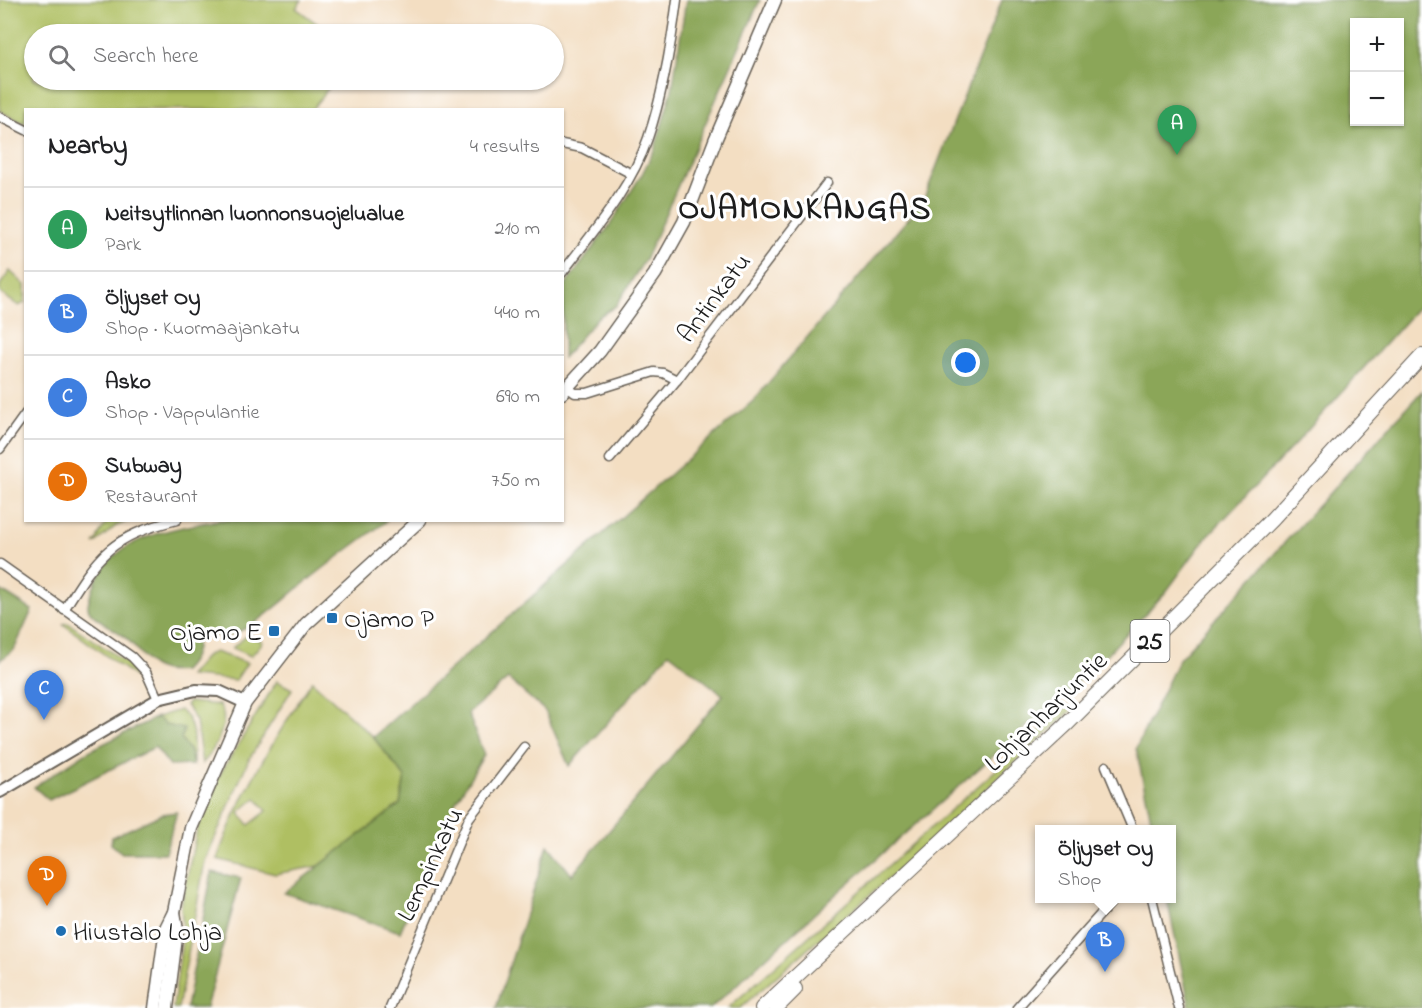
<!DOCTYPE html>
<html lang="en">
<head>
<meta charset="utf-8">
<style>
	:root { --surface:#fff; --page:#f2f2f2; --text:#202124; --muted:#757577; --line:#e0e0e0; --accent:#111827 }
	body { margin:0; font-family:"Indie Flower",sans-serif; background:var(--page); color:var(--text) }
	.controls { position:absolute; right:18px; top:18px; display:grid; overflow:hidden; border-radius:0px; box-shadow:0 2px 4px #0004 }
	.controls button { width:54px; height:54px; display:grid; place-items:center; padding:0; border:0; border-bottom:2px solid var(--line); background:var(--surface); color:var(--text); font:30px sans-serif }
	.you { position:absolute; left:966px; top:363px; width:21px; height:21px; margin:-15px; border:4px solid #fff; border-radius:50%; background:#1a73e8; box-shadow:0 0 0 9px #1a73e833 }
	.badge { display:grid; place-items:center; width:39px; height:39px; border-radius:50%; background:var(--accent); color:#fff; font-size:20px; font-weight:700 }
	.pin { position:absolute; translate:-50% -50px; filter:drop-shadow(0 2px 3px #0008) }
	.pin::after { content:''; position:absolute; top:32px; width:21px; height:18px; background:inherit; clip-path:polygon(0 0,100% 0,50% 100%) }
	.popup { position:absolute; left:1035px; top:825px; width:141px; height:78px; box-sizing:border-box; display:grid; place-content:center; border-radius:0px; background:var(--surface); filter:drop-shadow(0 2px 4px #0005); font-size:20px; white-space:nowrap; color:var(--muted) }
	.popup b { font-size:22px; color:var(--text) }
	.popup::after { content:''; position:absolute; left:50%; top:100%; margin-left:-12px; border:12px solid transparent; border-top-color:var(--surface) }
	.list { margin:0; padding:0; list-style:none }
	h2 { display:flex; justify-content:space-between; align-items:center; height:78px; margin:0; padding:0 24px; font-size:26px }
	h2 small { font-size:20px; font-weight:400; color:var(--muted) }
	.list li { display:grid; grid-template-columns:39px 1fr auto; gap:18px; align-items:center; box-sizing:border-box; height:84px; padding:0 24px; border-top:2px solid var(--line) }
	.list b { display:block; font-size:22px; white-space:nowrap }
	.list p { margin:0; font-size:20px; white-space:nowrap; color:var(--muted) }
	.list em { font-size:20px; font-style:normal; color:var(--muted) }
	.icon { flex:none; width:33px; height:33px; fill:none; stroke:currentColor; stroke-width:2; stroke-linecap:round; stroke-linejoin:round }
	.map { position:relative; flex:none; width:1422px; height:1008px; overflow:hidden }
	.search { position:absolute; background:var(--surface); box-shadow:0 2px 4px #0004; left:24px; top:24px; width:540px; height:66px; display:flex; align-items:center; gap:15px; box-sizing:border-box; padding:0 21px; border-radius:33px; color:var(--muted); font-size:22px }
	.panel { position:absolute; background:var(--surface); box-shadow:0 2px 4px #0004; left:24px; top:108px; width:540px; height:414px; border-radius:0px }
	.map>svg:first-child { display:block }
	.green { fill:#afbf62; stroke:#666e3f; stroke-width:1.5; fill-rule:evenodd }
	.forest { fill:#8ba658; stroke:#54613a; stroke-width:1.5; fill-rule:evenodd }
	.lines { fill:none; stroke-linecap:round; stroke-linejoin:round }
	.minor-casing { stroke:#676056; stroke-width:11 }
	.tertiary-casing { stroke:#676056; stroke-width:14 }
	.secondary-casing { stroke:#676056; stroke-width:15 }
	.trunk-casing { stroke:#676056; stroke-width:16 }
	.minor { stroke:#fff; stroke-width:8 }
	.tertiary { stroke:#fff; stroke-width:10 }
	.secondary { stroke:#fff; stroke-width:12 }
	.trunk { stroke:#fff; stroke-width:14 }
	.poi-dot { fill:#1f6fb2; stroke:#fff; stroke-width:2 }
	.labels { text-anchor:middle; stroke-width:6; stroke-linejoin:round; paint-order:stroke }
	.shield { fill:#fff; stroke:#606060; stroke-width:1.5 }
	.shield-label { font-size:24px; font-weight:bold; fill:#1c1c1c }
	.street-label { font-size:26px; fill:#1c1c1c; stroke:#fff }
	.poi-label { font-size:26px; fill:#1c1c1c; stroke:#fff; text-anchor:start }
	.district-label { font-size:32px; font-weight:bold; letter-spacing:1.5px; fill:#1c1c1c; stroke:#fff }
</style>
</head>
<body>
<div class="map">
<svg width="1422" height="1008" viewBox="0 0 1422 1008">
	<rect width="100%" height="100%" fill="#fff"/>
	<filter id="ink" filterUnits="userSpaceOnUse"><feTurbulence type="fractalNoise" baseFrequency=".0167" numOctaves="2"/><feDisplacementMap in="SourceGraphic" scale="12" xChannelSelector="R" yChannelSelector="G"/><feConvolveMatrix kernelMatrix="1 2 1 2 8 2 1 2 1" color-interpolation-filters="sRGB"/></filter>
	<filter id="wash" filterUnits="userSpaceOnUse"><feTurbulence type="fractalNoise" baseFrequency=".008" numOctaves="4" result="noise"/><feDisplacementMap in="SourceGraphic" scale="24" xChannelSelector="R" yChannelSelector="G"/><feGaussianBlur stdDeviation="1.35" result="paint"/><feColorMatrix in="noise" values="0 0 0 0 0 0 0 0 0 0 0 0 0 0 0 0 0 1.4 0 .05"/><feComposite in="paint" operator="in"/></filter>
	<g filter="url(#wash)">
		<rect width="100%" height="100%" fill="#f3dec2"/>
		<g class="green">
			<path d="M0,0H302L296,8L331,34H34V80H335L312,109L26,110L25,124L0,111Z"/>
			<path d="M10,271L25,285V302L19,306L0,293V285Z"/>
			<path d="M107,521H128L116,526L94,544Z"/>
			<path d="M68,623L127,663L139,680L63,624Z"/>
			<path d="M249,634L263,642L251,656L232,648Z"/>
			<path d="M215,652L247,663L236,680L189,676L207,655Z"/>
			<path d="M277,681L292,689L248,761L205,861L178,1008H173L183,934L181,906L197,829L220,774Z"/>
			<path d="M312,681L373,737L405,777L400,804L319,866L275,874L217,859C240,793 274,740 312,681ZM256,798L267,811L249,825L239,812Z"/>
			<path d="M189,702L219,705C232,720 214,751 202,764L196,721L186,705Z"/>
			<path d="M1068,706L1074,708L902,867L740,1008H728Z"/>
			<path d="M180,710C197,722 193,747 193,765L189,750L157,717Z"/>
		</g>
		<g class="forest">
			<path d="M686,0H760L646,258L616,306L598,317L563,358V288L610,225L642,174L655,148L672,90Z"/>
			<path d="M1002,0H1422V303L1299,440L1205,539L1166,592L1097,665L834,896L711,1008H496L548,845L572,875L723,695L669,653L569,766L545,711L508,679L468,713L484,755L455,803L400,932L284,893L400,804L405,777L373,737L753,401L923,201ZM1354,22H1400V122H1354Z"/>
			<path d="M1422,391V1008H1190L1167,899L1171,898V830L1153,829L1136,748L1179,659Z"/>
			<path d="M218,520H387V521C358,542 329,563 301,586C279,604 257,626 228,636C220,638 214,635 206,631L196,635C198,650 194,660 183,671C148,675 148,659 127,639C118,630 91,618 88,608C87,601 92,592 94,586C113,535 172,530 218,520Z"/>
			<path d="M0,590L32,610L14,650L0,660Z"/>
			<path d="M157,717L166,725L184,729L181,739L189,750L193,765L170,766L155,747L49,800L34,787L87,752Z"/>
			<path d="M177,812L165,853H122L111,844L112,837L162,814Z"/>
			<path d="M212,872L241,878L206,1008H186Z"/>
		</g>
	</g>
	<g filter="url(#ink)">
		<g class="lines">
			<g class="minor-casing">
				<g id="minor">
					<path d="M0,117L26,130"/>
					<path d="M562,144L582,148L630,173"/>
					<path d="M562,273C593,232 631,188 648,138C663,94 671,46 677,0"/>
					<path d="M567,387L575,393H587L654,372L663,373L677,380"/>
					<path d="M0,449L26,413"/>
					<path d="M610,459L677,380L827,183"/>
					<path d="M0,564L132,657L146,672L158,699"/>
					<path d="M64,610C98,555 111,536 177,520"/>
					<path d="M1106,766L1133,830"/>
					<path d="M1152,898L1179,1008"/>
					<path d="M390,1008L469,818L524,747"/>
					<path d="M1017,1008L1115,898"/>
				</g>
			</g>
			<g class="tertiary-casing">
				<path id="tertiary" d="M0,792L158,699L196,690L219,691L245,703"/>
			</g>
			<g class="secondary-casing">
				<g id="secondary">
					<path d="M562,393L600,351L655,274L684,222L716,138L775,0"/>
					<path d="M155,1008L166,928L174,912L191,828L245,703L306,624L420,520"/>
					<path d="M167,1008L177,930L174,912"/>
				</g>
			</g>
			<g class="trunk-casing">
				<g id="trunk">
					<path d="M762,1008L1066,725L1272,519L1422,356"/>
					<path d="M776,1008L795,989"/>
				</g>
			</g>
			<use href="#minor" class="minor"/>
			<use href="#tertiary" class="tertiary"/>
			<use href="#secondary" class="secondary"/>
			<use href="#trunk" class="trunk"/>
		</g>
	</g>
	<g class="poi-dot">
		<rect x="326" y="612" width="12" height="12" rx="3"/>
		<rect x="268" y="625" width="12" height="12" rx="3"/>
		<circle cx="61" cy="931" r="6"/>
	</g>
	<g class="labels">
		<rect class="shield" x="1130.5" y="620" width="39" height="42" rx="4.5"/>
		<g class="shield-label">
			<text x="1150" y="649">25</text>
		</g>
		<g class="street-label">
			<text transform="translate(713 297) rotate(-53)" y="9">Antinkatu</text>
			<text transform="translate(1045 711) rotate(-44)" y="9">Lohjanharjuntie</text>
			<text transform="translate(429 864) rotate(-65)" y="9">Lempinkatu</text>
		</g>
		<g class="poi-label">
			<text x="344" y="627">Ojamo P</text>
			<text x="262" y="640" text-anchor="end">Ojamo E</text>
			<text x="73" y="940">Hiustalo Lohja</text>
		</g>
		<g class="district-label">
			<text x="805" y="218">OJAMONKANGAS</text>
		</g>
	</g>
</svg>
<div class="controls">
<button>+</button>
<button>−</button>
</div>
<div class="you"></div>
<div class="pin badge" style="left:1177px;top:155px;background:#2e9e5b">A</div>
<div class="pin badge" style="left:1105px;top:972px;background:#3f7fe0">B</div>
<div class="popup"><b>Öljyset Oy</b>Shop</div>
<div class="pin badge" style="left:44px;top:720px;background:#3f7fe0">C</div>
<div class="pin badge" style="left:47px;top:906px;background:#e8710a">D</div>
<div class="search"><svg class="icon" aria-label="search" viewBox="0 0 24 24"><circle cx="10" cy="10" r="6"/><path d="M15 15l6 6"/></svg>Search here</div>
<section class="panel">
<h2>Nearby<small>4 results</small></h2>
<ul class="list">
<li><span class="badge" style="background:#2e9e5b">A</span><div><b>Neitsytlinnan luonnonsuojelualue</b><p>Park</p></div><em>210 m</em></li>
<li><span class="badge" style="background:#3f7fe0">B</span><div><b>Öljyset Oy</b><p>Shop · Kuormaajankatu</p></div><em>440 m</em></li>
<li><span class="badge" style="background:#3f7fe0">C</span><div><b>Asko</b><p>Shop · Vappulantie</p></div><em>690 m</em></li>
<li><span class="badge" style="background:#e8710a">D</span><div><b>Subway</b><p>Restaurant</p></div><em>750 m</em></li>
</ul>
</section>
</div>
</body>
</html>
